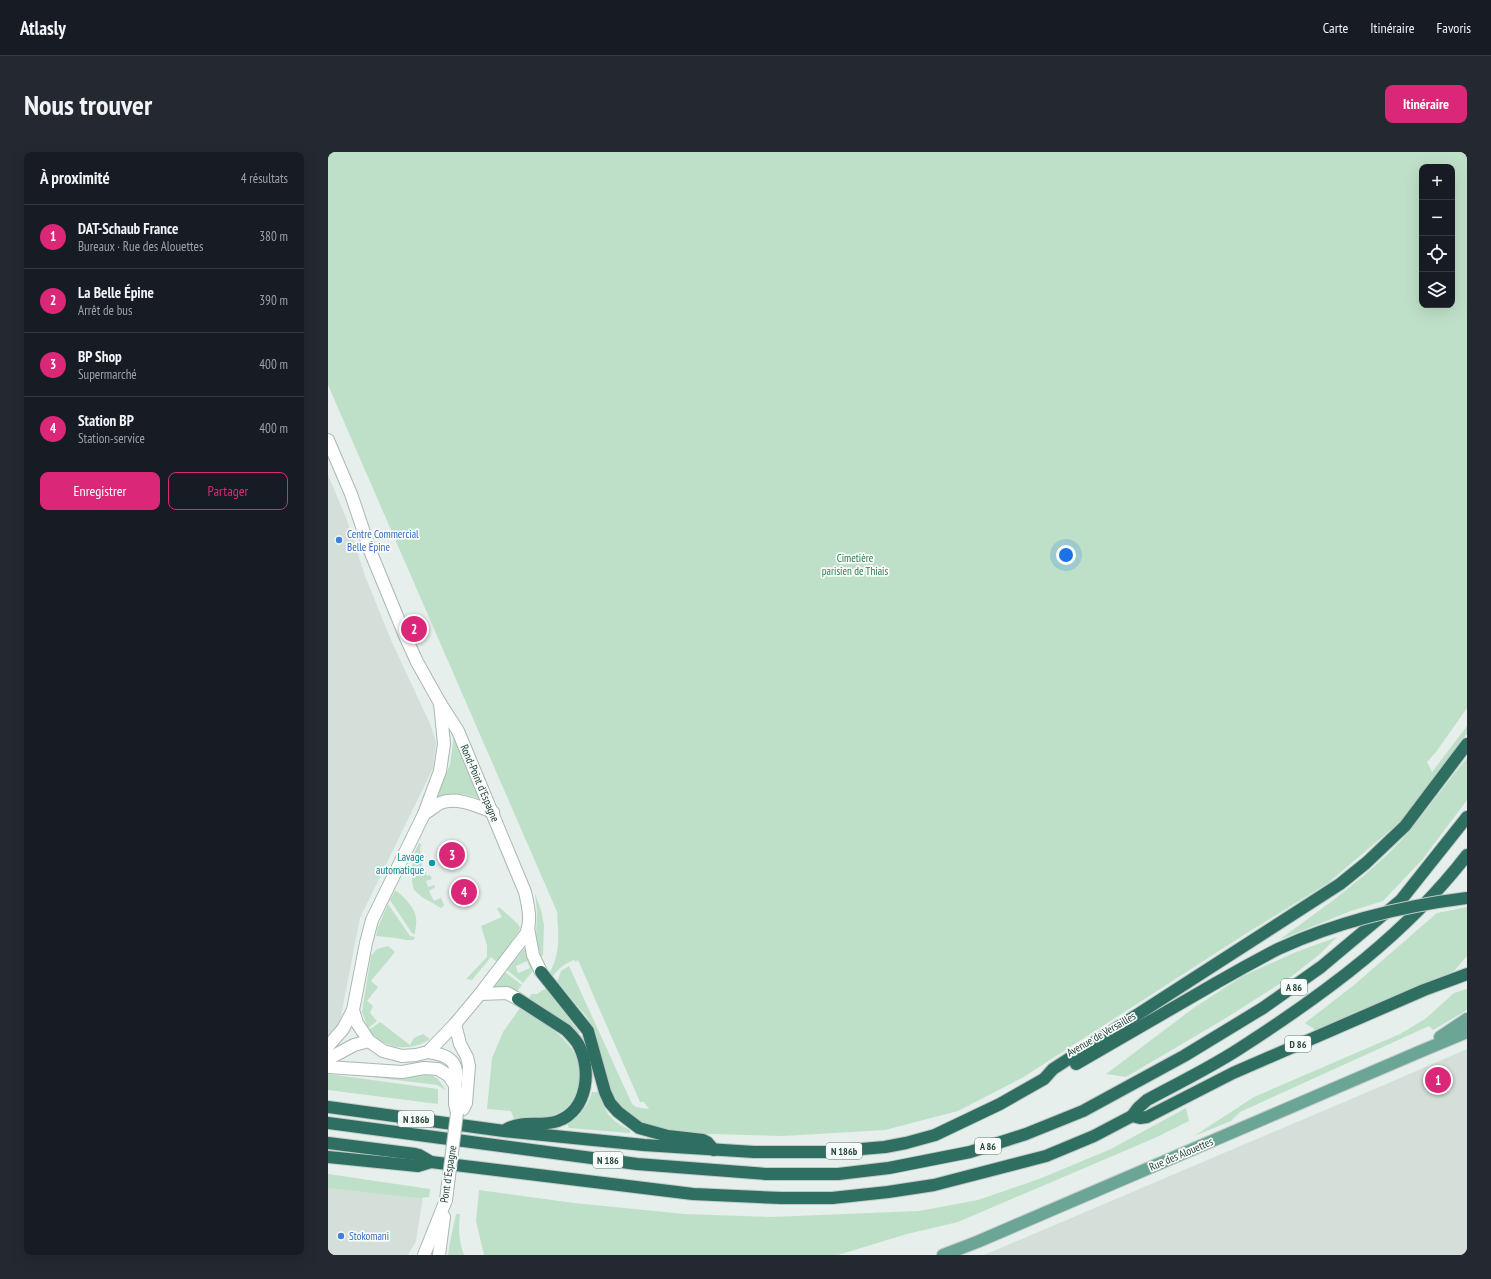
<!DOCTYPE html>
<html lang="fr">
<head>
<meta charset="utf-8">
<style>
	:root { --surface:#171b24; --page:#242831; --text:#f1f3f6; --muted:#9ea1a6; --line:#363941; --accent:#db2777 }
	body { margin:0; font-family:"PT Sans Narrow",sans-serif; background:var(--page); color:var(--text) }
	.controls { position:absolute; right:12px; top:12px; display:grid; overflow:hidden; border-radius:8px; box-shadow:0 4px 16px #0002 }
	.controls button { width:36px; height:36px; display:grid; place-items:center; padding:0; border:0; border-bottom:1px solid var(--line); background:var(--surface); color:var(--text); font:20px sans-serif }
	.you { position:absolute; left:738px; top:403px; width:14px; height:14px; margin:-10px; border:3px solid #fff; border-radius:50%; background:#1a73e8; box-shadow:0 0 0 6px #1a73e833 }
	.badge { display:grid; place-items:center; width:26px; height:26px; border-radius:50%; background:var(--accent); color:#fff; font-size:13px; font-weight:700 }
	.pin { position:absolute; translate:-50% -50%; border:2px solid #fff; box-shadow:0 1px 4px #0006 }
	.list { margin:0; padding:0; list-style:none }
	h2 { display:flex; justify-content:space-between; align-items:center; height:52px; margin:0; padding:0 16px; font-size:17px }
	h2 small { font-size:13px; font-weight:400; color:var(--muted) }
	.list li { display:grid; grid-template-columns:26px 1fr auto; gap:12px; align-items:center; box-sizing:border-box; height:64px; padding:0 16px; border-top:1px solid var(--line) }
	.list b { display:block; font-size:15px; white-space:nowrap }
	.list p { margin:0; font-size:13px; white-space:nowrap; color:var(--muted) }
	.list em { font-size:13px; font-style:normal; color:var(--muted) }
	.actions { display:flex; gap:8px; padding:12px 16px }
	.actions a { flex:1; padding:9px 0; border:1px solid var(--accent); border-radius:8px; text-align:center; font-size:14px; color:var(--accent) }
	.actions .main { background:var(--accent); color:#fff }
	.icon { flex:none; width:22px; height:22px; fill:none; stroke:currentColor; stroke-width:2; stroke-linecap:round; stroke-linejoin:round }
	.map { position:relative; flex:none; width:1139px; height:1103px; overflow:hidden; border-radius:8px }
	header { display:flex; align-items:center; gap:24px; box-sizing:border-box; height:56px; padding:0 20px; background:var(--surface); border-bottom:1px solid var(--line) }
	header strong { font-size:19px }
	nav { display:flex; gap:22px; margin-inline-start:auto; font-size:14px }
	.intro { display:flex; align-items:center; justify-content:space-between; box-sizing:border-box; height:96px; padding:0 24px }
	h1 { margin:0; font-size:28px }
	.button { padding:10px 18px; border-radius:8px; background:var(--accent); color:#fff; font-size:14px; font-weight:700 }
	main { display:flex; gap:24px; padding:0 24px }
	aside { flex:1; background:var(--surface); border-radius:8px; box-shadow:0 4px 16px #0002 }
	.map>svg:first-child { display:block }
	.built { fill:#d4dfda }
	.green { fill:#bfe0c8; fill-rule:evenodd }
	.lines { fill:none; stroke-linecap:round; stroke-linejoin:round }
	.minor-casing { stroke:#a8b8b2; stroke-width:14 }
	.major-casing { stroke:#c2cac8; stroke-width:14 }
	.highway-casing { stroke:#c2cac8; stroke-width:14 }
	.minor { stroke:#fff; stroke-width:12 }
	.major { stroke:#6aa596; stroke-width:12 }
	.highway { stroke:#2f6f62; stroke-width:12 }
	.minor-bridge-casing { stroke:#a8b8b2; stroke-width:14; stroke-linecap:butt }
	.highway-bridge-casing { stroke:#c2cac8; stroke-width:14; stroke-linecap:butt }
	.minor-bridge { stroke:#fff; stroke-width:12 }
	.highway-bridge { stroke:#2f6f62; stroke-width:12 }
	.shop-dot { fill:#3f7fe0; stroke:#f7fbf9; stroke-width:1.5 }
	.culture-dot { fill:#0f9aa8; stroke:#f7fbf9; stroke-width:1.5 }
	.labels { text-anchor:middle; stroke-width:3.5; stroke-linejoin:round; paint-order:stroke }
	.shield { fill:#f7fbf9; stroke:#637a73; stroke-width:1 }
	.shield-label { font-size:10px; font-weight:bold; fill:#24423a }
	.shop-label { font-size:11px; fill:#366cbe; stroke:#f7fbf9; text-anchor:start }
	.park-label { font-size:11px; fill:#2d7a4b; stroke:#f7fbf9 }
	.street-label { font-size:11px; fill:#24423a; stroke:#f7fbf9 }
	.culture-label { font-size:11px; fill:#0d838f; stroke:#f7fbf9; text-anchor:end }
</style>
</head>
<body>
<header>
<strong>Atlasly</strong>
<nav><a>Carte</a><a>Itinéraire</a><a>Favoris</a></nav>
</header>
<div class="intro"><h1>Nous trouver</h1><a class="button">Itinéraire</a></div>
<main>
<aside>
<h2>À proximité<small>4 résultats</small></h2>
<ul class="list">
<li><span class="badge">1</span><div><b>DAT-Schaub France</b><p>Bureaux · Rue des Alouettes</p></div><em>380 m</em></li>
<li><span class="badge">2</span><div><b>La Belle Épine</b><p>Arrêt de bus</p></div><em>390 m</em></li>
<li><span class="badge">3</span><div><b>BP Shop</b><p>Supermarché</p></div><em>400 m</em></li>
<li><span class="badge">4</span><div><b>Station BP</b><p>Station-service</p></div><em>400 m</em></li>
</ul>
<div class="actions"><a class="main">Enregistrer</a><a>Partager</a></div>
</aside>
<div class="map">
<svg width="1139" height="1103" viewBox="0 0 1139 1103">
	<rect width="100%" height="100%" fill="#e6efeb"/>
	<g class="built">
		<path d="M0,323L19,368L37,424L63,488L102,572L108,590L105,616L32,766L12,869L0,886Z"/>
		<path d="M1139,897V1103H656L1049,936Z"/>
		<path d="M0,1031L95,1044L88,1089L80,1103H0Z"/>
	</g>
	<g class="green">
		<path d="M0,0H1139V556L1108,600L1099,610L1104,620L1139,574V582L1073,669L1000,731L919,781L694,926L630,959L557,978L455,984L349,981L316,973L292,956L287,949L279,930L268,881L258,864L229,830L233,819L241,814L304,952L308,955L321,957L316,950H312L250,808L248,810L246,808C236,812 231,816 225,824L222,820C232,802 231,783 229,763L230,762L0,233ZM1094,15H1124V153H1094Z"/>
		<path d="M126,584L153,648C136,640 125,641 107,646L122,613Z"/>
		<path d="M1139,606V648L1094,708L1055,749L1023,759L951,788C988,761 1029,732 1062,700C1091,671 1113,637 1139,606Z"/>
		<path d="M91,691L93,692L92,698L94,705L91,706L99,724L102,723L104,727L98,729L100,735L107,733V734L106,736L101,739L106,749L113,746L116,753L113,756L94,745L86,738L84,730L85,704Z"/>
		<path d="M67,738C75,744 87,755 88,766C89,771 87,777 87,782L84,781L62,748Z"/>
		<path d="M207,742L213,758L216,773L215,803L213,805L208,785L209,759Z"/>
		<path d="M60,752L82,784L87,785L86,788H78L67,786L48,784L50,775Z"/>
		<path d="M171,755L190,772L192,776L191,779L169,810L163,805L144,828L138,827L159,805V793L153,774L174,765L169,757Z"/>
		<path d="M1139,755V804L1126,819L989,879L977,871L1026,833L1109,761Z"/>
		<path d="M1009,785L992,802L964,824L898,866L798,925L778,922L867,855L915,824L968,800Z"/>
		<path d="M60,794L67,800L43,829L50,835L39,849L45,854L42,861L49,869L40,876L34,860L43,804L49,797Z"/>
		<path d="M196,797L198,798L205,819L195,831L179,818ZM199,809L202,816L190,821L188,814Z"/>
		<path d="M176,821H178L194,833L189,839L179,836L165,835Z"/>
		<path d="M219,837L252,881H250L244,875L201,846L203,842H209L215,838Z"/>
		<path d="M1139,837V858L1105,878L1101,874L912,960L903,969L866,984L926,945L1072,882L1097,867L1126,841Z"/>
		<path d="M192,856C211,868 231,879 244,897C250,906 252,917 251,927C249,964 216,969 186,967L183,959L159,957L164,906L175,880Z"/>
		<path d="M52,870L82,893L86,886L95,882L102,887C83,900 55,898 41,878Z"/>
		<path d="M36,921L67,924L104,923L110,927L118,938L109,933L36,924Z"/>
		<path d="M0,922L110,937V952L0,938Z"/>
		<path d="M264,940H271C275,959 284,970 302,978V981L241,976L239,972C251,962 260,956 264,940Z"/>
		<path d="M858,956L861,969L829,985L630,1070L579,1082L510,1103H156L148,1069L151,1038L246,1051L357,1062L442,1065L591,1059L650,1048L711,1027L783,997Z"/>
		<path d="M0,1022L102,1037L101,1045L90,1046L0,1036Z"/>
		<path d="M128,1062H132C130,1076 131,1089 136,1103H120L121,1095Z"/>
	</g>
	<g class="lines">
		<g class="minor-casing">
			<g id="minor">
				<path d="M0,288L23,342L43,401L78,486L89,510L112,551L130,579L197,740C200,754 204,768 198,782L152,842L127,872L100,900L88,903L74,904L55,899L41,889L29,871L25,858L38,791L44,768L96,662L112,619L116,592L112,551"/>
				<path d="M96,662C101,659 107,654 112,651C129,644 149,654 165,660"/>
				<path d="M200,776L205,803L213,820"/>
				<path d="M152,842L179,841L190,847"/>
				<path d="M0,894L15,877L25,858"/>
				<path d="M100,900C122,903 132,910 127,933"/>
				<path d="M0,907L26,893L41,889"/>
				<path d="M0,915L74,920L96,916L110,917L120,923L127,933V952L129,961L135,957L138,951L141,914L139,905L132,892L127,872"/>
				<path d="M96,1103L118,1048"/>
				<path d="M111,1103L116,1065"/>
			</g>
		</g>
		<g class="major-casing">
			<g id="major">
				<path d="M1112,885L1139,867"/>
				<path d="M615,1103L649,1090L1091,900L1139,880"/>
			</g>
		</g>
		<g class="highway-casing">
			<g id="highway">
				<path d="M213,820L260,879L277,940L282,951L290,960L311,976L340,984L375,988L379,990L386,998"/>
				<path d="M748,912L888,831"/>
				<path d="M0,955L176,979L316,993L426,1000H498L557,995L578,991L607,983L672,952L716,927L725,917L1012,732L1038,711L1077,674L1139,592"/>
				<path d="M804,964L812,966L819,965L905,921L1096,838L1139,822"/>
				<path d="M0,971L309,1012L438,1022H510L561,1016L642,1000L698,982L755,959L856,904L935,856L993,815L1073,748L1139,665"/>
				<path d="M179,977C194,968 214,975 230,969C260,958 264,917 250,892C247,887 242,882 238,878L190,847"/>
				<path d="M0,991L87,1002L91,1003L103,1010L365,1042L453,1046H504L560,1040L606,1033L718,1004L766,984L804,964L810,956L819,948C852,930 886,914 917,893C999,840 1079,781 1139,703"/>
				<path d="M0,1005L90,1014L103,1010"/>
			</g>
		</g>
		<use href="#minor" class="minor"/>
		<use href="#major" class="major"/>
		<use href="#highway" class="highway"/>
		<g class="minor-bridge-casing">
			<path id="minor-bridge" d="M118,1048L129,961"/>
		</g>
		<g class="highway-bridge-casing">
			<path id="highway-bridge" d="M888,831C909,819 929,808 950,797C1009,770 1075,754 1139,746"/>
		</g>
		<use href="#minor-bridge" class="minor-bridge"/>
		<use href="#highway-bridge" class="highway-bridge"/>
	</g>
	<g class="shop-dot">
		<circle cx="11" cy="388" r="4"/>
		<circle cx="13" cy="1084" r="4"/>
	</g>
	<circle class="culture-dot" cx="104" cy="711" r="4"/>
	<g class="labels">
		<g class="shield">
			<rect x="953" y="827" width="26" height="16" rx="3"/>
			<rect x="957" y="884" width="26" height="16" rx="3"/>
			<rect x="70" y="959" width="36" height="16" rx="3"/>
			<rect x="647" y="986" width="26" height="16" rx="3"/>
			<rect x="498" y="991" width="36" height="16" rx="3"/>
			<rect x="265" y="1000" width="30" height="16" rx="3"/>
		</g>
		<g class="shield-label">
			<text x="966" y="839">A 86</text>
			<text x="970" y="896">D 86</text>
			<text x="88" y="971">N 186b</text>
			<text x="660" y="998">A 86</text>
			<text x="516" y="1003">N 186b</text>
			<text x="280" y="1012">N 186</text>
		</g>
		<g class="shop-label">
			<text x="19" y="386">Centre Commercial<tspan x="19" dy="13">Belle Épine</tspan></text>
			<text x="21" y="1088">Stokomani</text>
		</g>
		<g class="park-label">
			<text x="527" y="410">Cimetière<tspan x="527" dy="13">parisien de Thiais</tspan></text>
		</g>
		<g class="street-label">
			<text transform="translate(152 631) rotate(67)" y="4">Rond-Point d'Espagne</text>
			<text transform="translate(773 882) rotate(-30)" y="4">Avenue de Versailles</text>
			<text transform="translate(853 1002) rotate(-23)" y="4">Rue des Alouettes</text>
			<text transform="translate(120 1022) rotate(-81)" y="4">Pont d'Espagne</text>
		</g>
		<g class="culture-label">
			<text x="96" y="709">Lavage<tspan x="96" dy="13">automatique</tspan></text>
		</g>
	</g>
</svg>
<div class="controls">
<button>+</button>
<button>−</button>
<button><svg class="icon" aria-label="locate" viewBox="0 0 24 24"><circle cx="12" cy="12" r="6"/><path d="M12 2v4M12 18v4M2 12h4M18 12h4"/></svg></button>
<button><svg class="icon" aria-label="layers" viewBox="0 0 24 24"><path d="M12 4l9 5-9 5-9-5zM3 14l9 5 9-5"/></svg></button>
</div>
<div class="you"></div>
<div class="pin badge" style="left:1110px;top:928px">1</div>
<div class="pin badge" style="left:86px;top:477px">2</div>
<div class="pin badge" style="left:124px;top:703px">3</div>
<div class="pin badge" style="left:136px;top:740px">4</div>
</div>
</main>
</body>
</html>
